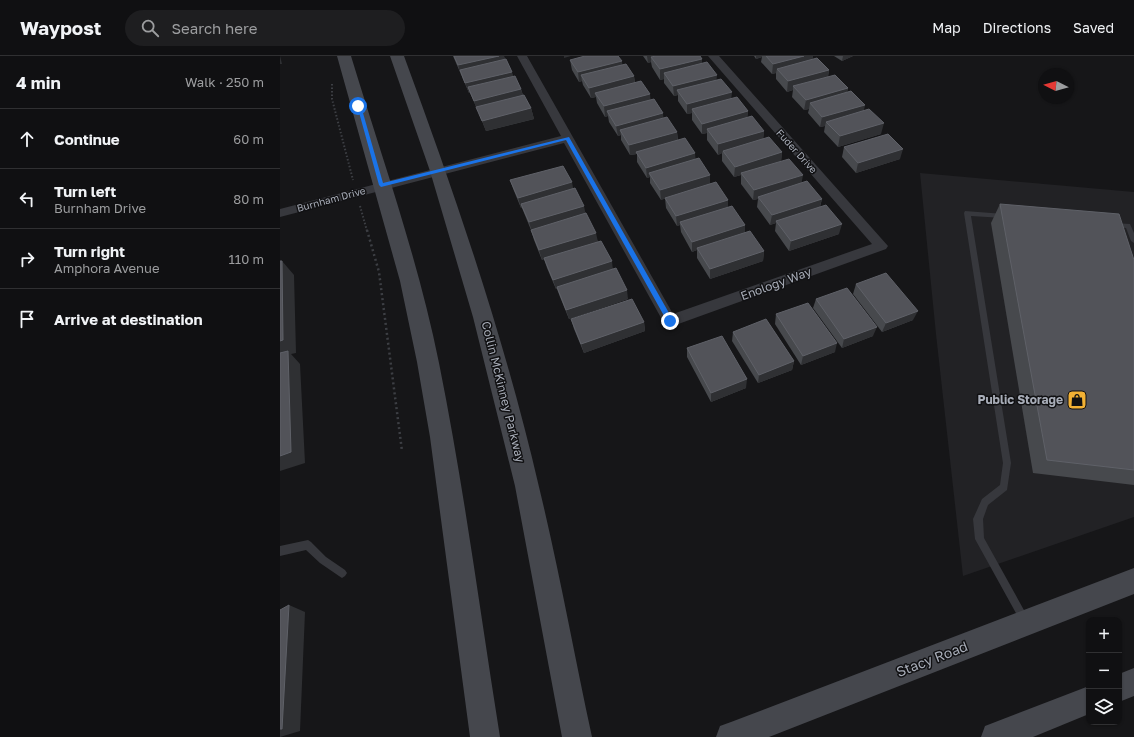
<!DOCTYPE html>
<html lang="en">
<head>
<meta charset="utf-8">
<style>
	:root { --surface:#101012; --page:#1e1e20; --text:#f1f3f6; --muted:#9c9d9f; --line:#303032 }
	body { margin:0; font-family:"Golos Text",sans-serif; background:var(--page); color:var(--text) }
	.controls { position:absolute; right:12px; bottom:12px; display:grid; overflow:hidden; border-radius:8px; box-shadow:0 1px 3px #0004 }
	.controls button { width:36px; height:36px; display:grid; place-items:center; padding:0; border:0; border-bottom:1px solid var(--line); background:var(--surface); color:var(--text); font:20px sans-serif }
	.compass { position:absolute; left:758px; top:12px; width:36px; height:36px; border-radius:50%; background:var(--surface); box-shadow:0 1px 3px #0004; rotate:276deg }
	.stop { position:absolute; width:12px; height:12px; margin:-9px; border:3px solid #1a73e8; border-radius:50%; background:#fff }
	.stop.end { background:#1a73e8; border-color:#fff; box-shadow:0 1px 4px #0008 }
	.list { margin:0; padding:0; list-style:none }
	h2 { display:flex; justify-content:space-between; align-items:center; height:52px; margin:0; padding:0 16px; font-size:17px }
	h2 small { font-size:13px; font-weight:400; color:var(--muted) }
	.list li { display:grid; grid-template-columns:26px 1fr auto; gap:12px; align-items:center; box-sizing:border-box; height:60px; padding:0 16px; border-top:1px solid var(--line) }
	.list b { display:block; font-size:15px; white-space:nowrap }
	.list p { margin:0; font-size:13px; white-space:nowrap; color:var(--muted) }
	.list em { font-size:13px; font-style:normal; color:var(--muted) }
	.icon { flex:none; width:22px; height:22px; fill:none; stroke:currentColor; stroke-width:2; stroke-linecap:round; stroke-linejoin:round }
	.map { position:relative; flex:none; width:854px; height:681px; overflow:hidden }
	header { display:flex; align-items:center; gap:24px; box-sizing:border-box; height:56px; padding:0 20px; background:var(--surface); border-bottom:1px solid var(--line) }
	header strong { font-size:19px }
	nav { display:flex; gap:22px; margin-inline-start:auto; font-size:14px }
	.search { width:280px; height:36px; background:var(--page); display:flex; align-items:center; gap:10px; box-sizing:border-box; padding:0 14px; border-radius:22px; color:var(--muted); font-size:15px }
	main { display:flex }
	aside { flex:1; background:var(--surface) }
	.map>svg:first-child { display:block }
	.built { fill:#222225 }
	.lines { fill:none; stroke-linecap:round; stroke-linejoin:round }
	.path-far1 { stroke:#3d3f44; stroke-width:2; stroke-dasharray:1.5 2; stroke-linecap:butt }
	.path { stroke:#3d3f44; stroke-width:2.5; stroke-dasharray:2 3; stroke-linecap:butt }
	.lane { fill:#37383d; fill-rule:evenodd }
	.street { fill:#37383d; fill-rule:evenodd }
	.secondary { fill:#45474d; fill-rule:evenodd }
	.wall { fill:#47494d }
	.shaded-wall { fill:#2f3033 }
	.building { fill:#525359; stroke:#5f6168 }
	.route { fill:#1a73e8 }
	.labels { text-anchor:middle; stroke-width:3; stroke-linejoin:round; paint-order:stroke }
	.far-street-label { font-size:10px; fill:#a8adb8; stroke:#111113 }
	.street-label { font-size:12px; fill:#a8adb8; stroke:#111113 }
	.poi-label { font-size:12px; font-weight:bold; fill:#a8adb8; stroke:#111113; text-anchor:end }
	.near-street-label { font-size:14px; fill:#a8adb8; stroke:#111113 }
</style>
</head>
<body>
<header>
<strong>Waypost</strong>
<div class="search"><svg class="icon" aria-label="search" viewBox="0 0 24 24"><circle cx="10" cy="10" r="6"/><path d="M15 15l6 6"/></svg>Search here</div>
<nav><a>Map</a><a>Directions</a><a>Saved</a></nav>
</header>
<main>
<aside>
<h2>4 min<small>Walk · 250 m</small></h2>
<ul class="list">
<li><svg class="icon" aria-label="ahead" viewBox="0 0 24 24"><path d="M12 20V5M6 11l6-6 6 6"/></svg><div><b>Continue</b></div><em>60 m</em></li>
<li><svg class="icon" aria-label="left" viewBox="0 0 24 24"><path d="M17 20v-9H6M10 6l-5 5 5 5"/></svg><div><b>Turn left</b><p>Burnham Drive</p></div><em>80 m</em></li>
<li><svg class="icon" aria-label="right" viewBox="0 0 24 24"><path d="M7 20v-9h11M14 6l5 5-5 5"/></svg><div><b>Turn right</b><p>Amphora Avenue</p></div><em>110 m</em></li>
<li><svg class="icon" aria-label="arrive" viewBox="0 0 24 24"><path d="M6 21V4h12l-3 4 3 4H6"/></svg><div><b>Arrive at destination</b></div></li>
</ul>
</aside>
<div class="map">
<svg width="854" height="681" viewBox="0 0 854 681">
	<rect width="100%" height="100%" fill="#161618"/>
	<path class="built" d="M640,117L854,136V461L683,520L656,278Z"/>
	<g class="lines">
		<g class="path-far1">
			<path d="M52,28V43L73,124"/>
			<path d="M80,150L87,175"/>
		</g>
		<path class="path" d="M87,174L99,216L122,395"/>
		<g class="lane">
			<path d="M685,155L724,158L727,160L724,162L691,160L731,407L727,434L708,449L703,463L704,482L750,565L748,568L745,570L742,568L695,483L693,463L702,443L720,429L723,407L684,157Z"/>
			<path d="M831,167L850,168L854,177V187L851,185L846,172L831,171Z"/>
			<path d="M28,484L31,486L46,501L65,514L67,517L65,520L62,522L59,520L40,507L26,494L0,500V490Z"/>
		</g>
		<path class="street" d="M237,0H247L393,258L592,188L428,0H439L608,190L606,193L390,271L385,269L284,87L0,161V153L281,80Z"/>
		<g class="secondary">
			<path d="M57,0H71C102,102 138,203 159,307C184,431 200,556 220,681H190L150,381L137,306L120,225Z"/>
			<path d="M110,0H124C176,141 225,284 259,431C279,513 294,598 312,681H282L235,430L193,261L150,115Z"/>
			<path d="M854,512V538L489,681H436L440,670L451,666Z"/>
			<path d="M854,612V640L839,646V618Z"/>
			<path d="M809,630V658L753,681H701L705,670Z"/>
		</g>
	</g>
	<g class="wall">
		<path d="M173,0H224L225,4L233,20L241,33L243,39L251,52L254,63L206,75L198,55L190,37H189Z"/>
		<path d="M363,0H420L422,7L451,43L468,55L467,62L484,75L483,83L502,96L501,105L521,127L542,143L540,151L559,178L509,195L495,175L496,167L490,169L477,151L478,143L473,144L461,128V119L454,121L442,105V97L438,99L427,84V77L422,78L412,64V57L407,58L398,45V39L394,40L384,27V23L380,24L372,11L371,6L368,7Z"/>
		<path d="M474,0H533L532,3L549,14L548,21L568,32L567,36L584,55L601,78L558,91L544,76L545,70L540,71L528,57L529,53L524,54L512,41L513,34L507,36L496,23V17L492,18L481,6L482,1L476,3Z"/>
		<path d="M554,0H573L562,5Z"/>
		<path d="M290,4L342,9L354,20L355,27L370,44L383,57V62L397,76L398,84L415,97V103L430,128L448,144V151L465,169V177L484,195L483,205L430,223L417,202V194L412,196L401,176L400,169L397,170L386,152L385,142L381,144L370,127V121L367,122L357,106V98L350,99L341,84V79L338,80L329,66L328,60L325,61L317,47L316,41L311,42L303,29L302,25L299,26L292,14Z"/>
		<path d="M564,91L620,103L576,117L562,101Z"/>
		<path d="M230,124L293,133L306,158L318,186L333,213L348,243L289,263L280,241L277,233H276L267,212L264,203L262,204L254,184L251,174L242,152H241L234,135Z"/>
		<path d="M720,148L854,204V429L753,417L711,167Z"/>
		<path d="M576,228L633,264L602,276L573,238Z"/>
		<path d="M536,243L593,280L562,292L533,252Z"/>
		<path d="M496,258L555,296L521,309L495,268Z"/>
		<path d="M291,263L364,266L365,275L304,297L294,273Z"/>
		<path d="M453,276L514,305L512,314L478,327L452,285Z"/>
		<path d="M407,292L466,332L431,346L407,301Z"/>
	</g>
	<g class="shaded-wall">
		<path d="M0,0L2,8H0Z"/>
		<path d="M219,0H224L226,9L180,14L181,20L178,9Z"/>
		<path d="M284,0H291L284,2Z"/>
		<path d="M367,0H396L371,1V6L368,7Z"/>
		<path d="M476,0H482V1L476,3Z"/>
		<path d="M524,0H533L532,8L497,13L496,17L492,18L493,8Z"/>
		<path d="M563,0H573L562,5Z"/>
		<path d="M422,3V13L384,17V23L380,24V13Z"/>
		<path d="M342,5L343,15L301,19L302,25L299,26L298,16Z"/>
		<path d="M549,14L547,25L513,30V34L507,36L508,25Z"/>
		<path d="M232,16L235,26L188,31L190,37H189L185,27Z"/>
		<path d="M437,19L436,29L397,34L398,39L394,40L393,30Z"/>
		<path d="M354,20L355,31L315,37L316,41L311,42L309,32Z"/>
		<path d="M568,32L565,42L530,47L529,53L524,54L526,44Z"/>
		<path d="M241,33L244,43L197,55L194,45Z"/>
		<path d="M452,36L451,46L412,53V57L407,58V48Z"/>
		<path d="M370,38L371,48L327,55L328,60L325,61L324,50Z"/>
		<path d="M585,49L583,59L546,66L545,70L540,71L542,61Z"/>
		<path d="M251,52L254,63L206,75L202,65Z"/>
		<path d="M468,55L467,65L427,73V77L422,78V68Z"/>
		<path d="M383,57L384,67L340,74L341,79L338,80L336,70Z"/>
		<path d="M604,67L601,78L558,91L560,80Z"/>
		<path d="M484,75L483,85L443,95L442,97L438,99V88Z"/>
		<path d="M397,76L398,86L356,96L357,98L350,99L349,89Z"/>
		<path d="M623,93L620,103L576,117L578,107Z"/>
		<path d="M502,96L501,107L461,117V119L454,121L455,111Z"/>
		<path d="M415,97L416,108L369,117L370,121L367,122L366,112Z"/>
		<path d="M430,119V129L381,144L380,134Z"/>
		<path d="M523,119L521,130L478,141V143L473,144L474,134Z"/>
		<path d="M292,126L294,137L241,148L242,152H241L238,142Z"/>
		<path d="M542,143L539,153L496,165V167L490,169L492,159Z"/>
		<path d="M448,144V154L400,166V169L397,170L396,160Z"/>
		<path d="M304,150L306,160L252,176L249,166Z"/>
		<path d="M562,168L559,178L509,195L511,185Z"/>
		<path d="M465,169V179L417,192V194L412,196V186Z"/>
		<path d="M316,177L318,186L262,204L259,194Z"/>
		<path d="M484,195L483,205L430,223V213Z"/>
		<path d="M2,205L14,219L16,297L11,298L20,308L25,407L0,415V285Z"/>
		<path d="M332,205L333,215L276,233L273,224Z"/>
		<path d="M347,234L348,243L289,263L286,254Z"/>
		<path d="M638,255L633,264L602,276L606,267Z"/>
		<path d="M364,266L365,275L304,297L301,288Z"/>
		<path d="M597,271L593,280L562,292L564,283Z"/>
		<path d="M557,287L555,296L521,309L523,300Z"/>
		<path d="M514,305L512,314L478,327L479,319Z"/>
		<path d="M467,323L466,332L431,346V337Z"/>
		<path d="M9,549L25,556L20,675L0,681V673Z"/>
	</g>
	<g class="building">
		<path d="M174,0H219L178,9Z"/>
		<path d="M305,0H338L342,5L298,16L290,4Z"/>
		<path d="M376,0H420L422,3L380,13L371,1Z"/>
		<path d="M486,0H524L493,8Z"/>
		<path d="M537,2L549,14L508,25L497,13Z"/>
		<path d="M226,3L232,16L185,27L180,14Z"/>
		<path d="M427,6L437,19L393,30L384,17Z"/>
		<path d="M346,8L354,20L309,32L301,19Z"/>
		<path d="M555,19L568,32L526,44L513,30Z"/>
		<path d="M235,20L241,33L194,45L188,31Z"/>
		<path d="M441,23L452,36L407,48L397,34Z"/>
		<path d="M361,25L370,38L324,50L315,37Z"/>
		<path d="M571,35L585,49L542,61L530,47Z"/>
		<path d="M244,39L251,52L202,65L196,51Z"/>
		<path d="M457,41L468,55L422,68L412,53Z"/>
		<path d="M374,43L383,57L336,70L327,55Z"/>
		<path d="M589,53L604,67L560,80L546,66Z"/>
		<path d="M472,60L484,75L438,88L427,73Z"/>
		<path d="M387,61L397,76L349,89L340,74Z"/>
		<path d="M608,78L623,93L578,107L564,91Z"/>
		<path d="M489,81L502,96L455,111L443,95Z"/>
		<path d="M405,82L415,97L366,112L356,96Z"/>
		<path d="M419,102L430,119L380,134L369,117Z"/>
		<path d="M509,103L523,119L474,134L461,117Z"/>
		<path d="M283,110L292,126L238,142L230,124Z"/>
		<path d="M527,125L542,143L492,159L478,141Z"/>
		<path d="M436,126L448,144L396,160L385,142Z"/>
		<path d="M295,132L304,150L249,166L241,148Z"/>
		<path d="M720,148L839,158L854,204V414L767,404Z"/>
		<path d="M546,149L562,168L511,185L496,165Z"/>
		<path d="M452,150L465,169L412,186L400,166Z"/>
		<path d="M306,157L316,177L259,194L251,174Z"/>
		<path d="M470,175L484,195L430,213L417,192Z"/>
		<path d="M321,185L332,205L273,224L264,202Z"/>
		<path d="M0,205H2L3,284L0,285Z"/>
		<path d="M336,212L347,234L286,254L277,231Z"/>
		<path d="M606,217L638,255L606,267L576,228Z"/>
		<path d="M567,232L597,271L564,283L536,243Z"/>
		<path d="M352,243L364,266L301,288L291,263Z"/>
		<path d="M528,247L557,287L523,300L496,258Z"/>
		<path d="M486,263L514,305L479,319L453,276Z"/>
		<path d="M442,280L467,323L431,337L407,292Z"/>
		<path d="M8,295L11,396L0,400V297Z"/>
		<path d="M9,549L2,673H0V554Z"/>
	</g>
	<path class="route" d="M77,49L81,50L103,127L289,81L393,264V267H388L286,84L101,131L99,129Z"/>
	<defs>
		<g id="shop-square" transform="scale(1)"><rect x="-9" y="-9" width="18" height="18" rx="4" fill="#f2b134" stroke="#111113"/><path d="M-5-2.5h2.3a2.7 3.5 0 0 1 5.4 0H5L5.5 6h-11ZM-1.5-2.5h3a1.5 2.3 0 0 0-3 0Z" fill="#111"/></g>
	</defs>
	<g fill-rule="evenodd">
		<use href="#shop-square" x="797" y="344"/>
	</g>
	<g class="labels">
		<g class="far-street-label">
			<text transform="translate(517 95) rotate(48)" y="4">Fuder Drive</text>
			<text transform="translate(51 143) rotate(-15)" y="4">Burnham Drive</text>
		</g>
		<g class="street-label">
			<text transform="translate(496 228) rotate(-20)" y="4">Enology Way</text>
			<text transform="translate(223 336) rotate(76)" y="4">Collin McKinney Parkway</text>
		</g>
		<g class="poi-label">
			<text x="783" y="348">Public Storage</text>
		</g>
		<g class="near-street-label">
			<text transform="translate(652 603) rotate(-21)" y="5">Stacy Road</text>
		</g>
	</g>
</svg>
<div class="controls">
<button>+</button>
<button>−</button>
<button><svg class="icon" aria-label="layers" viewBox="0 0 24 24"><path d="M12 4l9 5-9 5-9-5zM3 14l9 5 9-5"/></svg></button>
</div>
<svg class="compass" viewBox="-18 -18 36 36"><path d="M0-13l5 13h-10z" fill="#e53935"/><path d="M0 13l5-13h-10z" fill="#9c9d9f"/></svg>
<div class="stop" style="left:78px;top:50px"></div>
<div class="stop end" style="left:390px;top:265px"></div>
</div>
</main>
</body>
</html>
